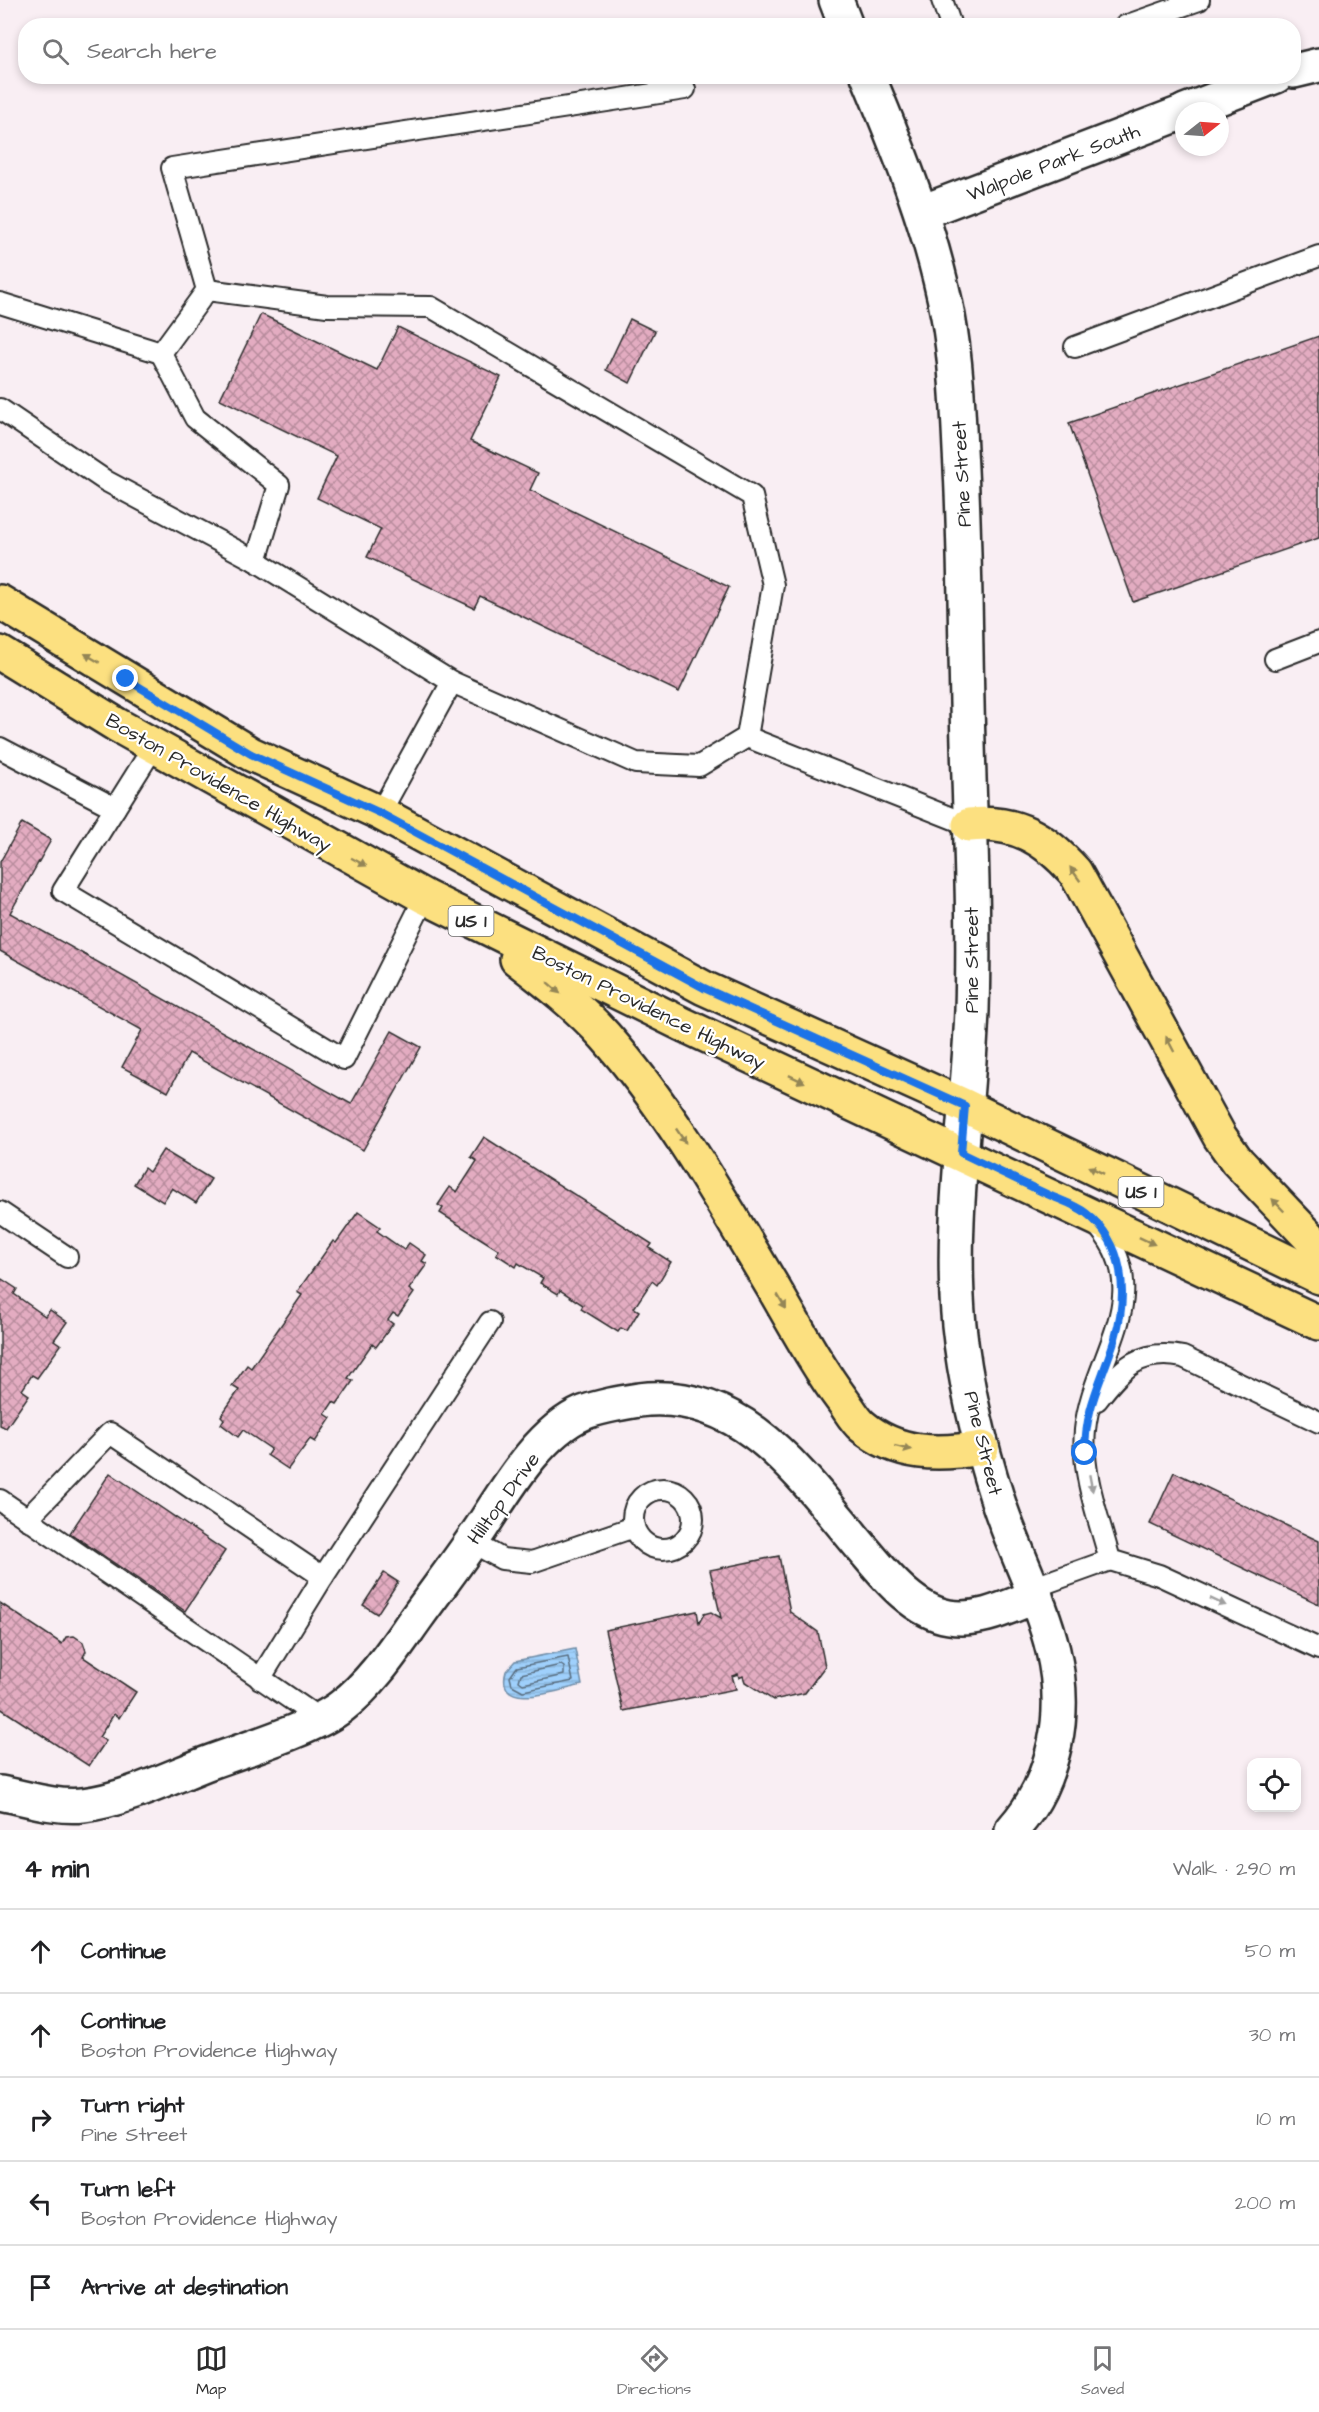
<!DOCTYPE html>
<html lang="en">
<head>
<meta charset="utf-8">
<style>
	:root { --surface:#fff; --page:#f6f6f6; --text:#202124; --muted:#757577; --line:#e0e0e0; --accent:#2b2b2b }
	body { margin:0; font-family:"Architects Daughter",sans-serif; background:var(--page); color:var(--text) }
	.controls { position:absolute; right:18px; bottom:18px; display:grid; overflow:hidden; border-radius:12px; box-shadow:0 3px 9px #0003 }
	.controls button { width:54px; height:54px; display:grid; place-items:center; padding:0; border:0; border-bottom:2px solid var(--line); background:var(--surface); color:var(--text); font:30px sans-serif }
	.compass { position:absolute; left:1175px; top:102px; width:54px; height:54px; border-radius:50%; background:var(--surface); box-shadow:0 3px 9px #0003; rotate:73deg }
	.stop { position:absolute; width:18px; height:18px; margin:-14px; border:4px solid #1a73e8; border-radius:50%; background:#fff }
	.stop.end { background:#1a73e8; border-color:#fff; box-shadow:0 2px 6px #0008 }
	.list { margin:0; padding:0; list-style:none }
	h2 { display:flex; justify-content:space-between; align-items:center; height:78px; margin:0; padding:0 24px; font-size:26px }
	h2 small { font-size:20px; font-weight:400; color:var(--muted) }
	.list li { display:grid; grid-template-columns:39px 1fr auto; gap:18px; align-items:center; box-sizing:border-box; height:84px; padding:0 24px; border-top:2px solid var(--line) }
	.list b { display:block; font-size:22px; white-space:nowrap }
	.list p { margin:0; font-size:20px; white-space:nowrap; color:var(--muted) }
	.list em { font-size:20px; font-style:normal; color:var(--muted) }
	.icon { flex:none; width:33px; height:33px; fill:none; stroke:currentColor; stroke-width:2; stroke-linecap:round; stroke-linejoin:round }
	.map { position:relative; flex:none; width:1319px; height:1830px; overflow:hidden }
	.search { position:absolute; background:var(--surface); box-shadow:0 3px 9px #0003; left:18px; right:18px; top:18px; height:66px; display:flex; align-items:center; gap:15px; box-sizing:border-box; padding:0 21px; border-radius:24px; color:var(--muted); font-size:22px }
	.sheet { height:498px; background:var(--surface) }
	nav { display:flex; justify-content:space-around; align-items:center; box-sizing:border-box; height:84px; border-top:2px solid var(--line); background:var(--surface); font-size:16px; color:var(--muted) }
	nav a { display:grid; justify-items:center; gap:3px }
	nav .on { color:var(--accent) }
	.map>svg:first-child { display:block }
	.water { fill:url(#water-rules); stroke:#718ea8; stroke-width:1.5 }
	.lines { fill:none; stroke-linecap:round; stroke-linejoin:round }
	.shore { stroke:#596d7f; stroke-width:1.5 }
	.building { fill:url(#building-cross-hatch); stroke:#2b2b2b; stroke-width:1.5 }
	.lane-casing { stroke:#2b2b2b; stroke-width:24 }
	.street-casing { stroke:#2b2b2b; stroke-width:38 }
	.secondary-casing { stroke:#2b2b2b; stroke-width:38 }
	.primary-casing { stroke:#2b2b2b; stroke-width:38 }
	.lane { stroke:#fff; stroke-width:20 }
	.street { stroke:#fff; stroke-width:33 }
	.secondary { stroke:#fff; stroke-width:33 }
	.primary { stroke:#fce080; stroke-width:33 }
	.oneway { fill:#948656 }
	.oneway2 { fill:#a0a0a0 }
	.route { stroke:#1a73e8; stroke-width:8 }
	.labels { text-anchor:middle; stroke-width:4.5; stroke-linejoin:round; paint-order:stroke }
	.shield { fill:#fff; stroke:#6b6b6b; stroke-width:1.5 }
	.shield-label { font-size:18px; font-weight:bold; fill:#2b2b2b }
	.street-label { font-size:20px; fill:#2b2b2b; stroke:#fff }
</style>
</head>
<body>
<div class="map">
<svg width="1319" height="1830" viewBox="0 0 1319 1830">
	<defs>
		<pattern id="water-rules" width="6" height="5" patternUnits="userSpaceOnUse" patternTransform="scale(1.5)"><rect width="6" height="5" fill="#9fd0fc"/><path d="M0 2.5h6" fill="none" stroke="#89b3d8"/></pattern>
		<pattern id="building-cross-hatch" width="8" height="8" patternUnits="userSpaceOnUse" patternTransform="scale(1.5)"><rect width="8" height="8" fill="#e3acc1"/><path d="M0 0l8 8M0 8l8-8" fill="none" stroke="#b88c9d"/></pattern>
	</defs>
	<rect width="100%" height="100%" fill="#f9eef3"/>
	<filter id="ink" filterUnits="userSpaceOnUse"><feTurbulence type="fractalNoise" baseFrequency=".0167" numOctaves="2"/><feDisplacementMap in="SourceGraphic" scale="12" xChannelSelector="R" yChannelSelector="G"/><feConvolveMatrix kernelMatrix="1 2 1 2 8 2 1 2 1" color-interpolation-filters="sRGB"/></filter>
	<g filter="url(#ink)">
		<path class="water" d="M575,1649L582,1685C562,1689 494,1714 506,1671L515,1661Z"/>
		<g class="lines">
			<g class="shore">
				<path d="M568,1657L573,1681L523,1691L512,1685L510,1677L517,1667Z"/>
				<path d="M561,1665L564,1667V1675L523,1684L519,1681L521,1674Z"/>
			</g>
		</g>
		<g class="building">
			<path d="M261,314L377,370L398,327L501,377L470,441L538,473L530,490L729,587L679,692L480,596L474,608L367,557L381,529L317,498L337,456L220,399Z"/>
			<path d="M630,319L655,331L630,383L606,370Z"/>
			<path d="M1319,336V538L1133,602L1069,423Z"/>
			<path d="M22,823L51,840L10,913L351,1104L392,1031L421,1047L363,1150L189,1053L168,1092L122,1067L142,1030L0,951V862Z"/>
			<path d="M484,1137L652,1244L649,1248L671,1262L657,1285L652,1281L634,1308L639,1311L627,1331L621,1328L618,1332L581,1309L583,1305L560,1290L558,1294L540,1283L543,1278L518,1263L516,1267L496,1254L499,1250L440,1213L443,1208L438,1205L450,1187L457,1192L477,1161L471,1157Z"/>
			<path d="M163,1150L211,1179L196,1203L172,1188L163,1202L134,1184L144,1168L149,1172Z"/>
			<path d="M358,1212L380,1227L377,1231L404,1250L409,1243L426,1255L422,1261L427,1264L409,1289L414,1293L398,1316L393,1313L388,1320L393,1324L376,1347L372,1344L348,1378L353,1381L337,1404L333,1402L325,1414L331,1418L315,1442L310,1439L288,1469L267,1455L271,1449L243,1430L238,1437L221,1424L224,1419L221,1416L239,1390L232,1386L247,1365L251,1368L302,1295L297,1292L333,1241L336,1243Z"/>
			<path d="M2,1279L17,1289L14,1294L45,1316L50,1310L67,1322L54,1340L61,1345L37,1378L32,1375L22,1390L29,1395L6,1428L0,1425V1283Z"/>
			<path d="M1174,1472L1319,1541V1604L1150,1524Z"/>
			<path d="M110,1473L225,1551L185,1611L70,1533Z"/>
			<path d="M779,1556L790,1612L818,1632L825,1666L805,1693L773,1700L745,1682L743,1676L739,1678L738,1674L732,1676L736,1689L623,1711L605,1630L697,1611L699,1623L704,1614L711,1612L721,1618L710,1570Z"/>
			<path d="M384,1573L398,1582L377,1614L363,1605Z"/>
			<path d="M0,1603L62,1644L66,1637L74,1636L83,1642L86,1651L83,1657L136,1692L119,1718L114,1714L99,1737L106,1741L89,1766L0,1708Z"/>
		</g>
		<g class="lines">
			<g class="lane-casing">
				<g id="lane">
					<path d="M942,0L951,26"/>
					<path d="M1125,26L1199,0"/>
					<path d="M207,290L327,306L431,307L752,496L773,585L747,737L699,766L636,763L452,682"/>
					<path d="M0,303L161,353L207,290L172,168L685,89"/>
					<path d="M1075,347L1319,256"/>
					<path d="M161,353L195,418L279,485L256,561"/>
					<path d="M0,409L106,481L256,561L452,682L380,813"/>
					<path d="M1275,659L1319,642"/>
					<path d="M747,737L969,825"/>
					<path d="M154,746L63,891L344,1059L425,897"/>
					<path d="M0,748L115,808"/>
					<path d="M0,1212L67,1257"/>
					<path d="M1095,1223C1161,1293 1092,1356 1085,1430C1081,1473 1099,1519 1110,1560L1159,1575L1319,1649"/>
					<path d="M1097,1400C1122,1368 1140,1348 1183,1357L1319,1422"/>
					<circle cx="663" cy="1519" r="30"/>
					<path d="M0,1500L320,1719"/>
					<path d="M27,1519L110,1433L323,1577"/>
					<path d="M472,1542L502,1559L532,1562L634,1527"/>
					<path d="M1032,1588L1110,1560"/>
					<path d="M260,1679L323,1577L490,1322"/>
				</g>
			</g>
			<g class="street-casing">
				<g id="street">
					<path d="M1294,71L1319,65"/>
					<path d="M1185,111L1276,76"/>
					<path d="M922,212L1184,112"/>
					<path d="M0,1793C26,1798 56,1808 83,1805C124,1800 167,1779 205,1764C242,1750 313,1729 342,1706C373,1682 394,1649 417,1617C438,1588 461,1558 481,1528C506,1490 539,1432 583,1413C601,1406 620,1403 639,1400C747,1387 806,1483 868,1555C888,1579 916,1612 949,1617C979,1622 1008,1607 1036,1596"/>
				</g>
			</g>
			<g class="secondary-casing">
				<g id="secondary">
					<path d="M836,0L846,26"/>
					<path d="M868,76C901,155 932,232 948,316C956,360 958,406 960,450C965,535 965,619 967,703C969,805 975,908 972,1010C968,1115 949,1220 959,1325C965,1384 980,1445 998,1501C1025,1584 1074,1652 1055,1743C1047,1778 1036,1803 1012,1830"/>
				</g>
			</g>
			<g class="primary-casing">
				<g id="primary">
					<path d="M0,602L251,754L380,813L704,988L965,1106L1319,1277"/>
					<path d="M0,653L117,725L425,897L682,1024L1319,1323"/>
					<path d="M969,825C1015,820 1045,838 1075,872L1220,1137L1237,1161L1319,1247"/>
					<path d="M517,959C548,983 579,1007 605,1036C673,1113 722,1202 774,1289C796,1327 817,1366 843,1401C849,1409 855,1420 862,1426C898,1456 939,1455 982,1448"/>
				</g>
			</g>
			<use href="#lane" class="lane"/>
			<use href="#street" class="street"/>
			<use href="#secondary" class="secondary"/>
			<use href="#primary" class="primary"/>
		</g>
		<defs><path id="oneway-solid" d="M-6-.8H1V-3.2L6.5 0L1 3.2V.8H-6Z" transform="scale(1.5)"/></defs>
		<g class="oneway">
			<use href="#oneway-solid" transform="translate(92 658) rotate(-149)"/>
			<use href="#oneway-solid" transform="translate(359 862) rotate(28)"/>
			<use href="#oneway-solid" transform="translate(1075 874) rotate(-126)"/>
			<use href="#oneway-solid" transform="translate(554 988) rotate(41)"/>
			<use href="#oneway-solid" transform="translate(1170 1044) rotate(-118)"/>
			<use href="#oneway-solid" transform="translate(797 1079) rotate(25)"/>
			<use href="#oneway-solid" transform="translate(681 1136) rotate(56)"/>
			<use href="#oneway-solid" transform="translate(1096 1170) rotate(-155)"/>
			<use href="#oneway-solid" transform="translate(1278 1205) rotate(-134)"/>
			<use href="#oneway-solid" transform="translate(1147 1241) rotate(25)"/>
			<use href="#oneway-solid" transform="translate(782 1302) rotate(59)"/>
			<use href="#oneway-solid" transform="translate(903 1448) rotate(14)"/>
		</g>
		<g class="oneway2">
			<use href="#oneway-solid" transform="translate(1091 1483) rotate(79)"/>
			<use href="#oneway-solid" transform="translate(1218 1602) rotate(25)"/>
		</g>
	</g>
	<g class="lines" filter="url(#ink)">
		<path class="route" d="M126,679L251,754L380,813L704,988L965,1106L961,1153C990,1167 1019,1181 1049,1195C1060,1200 1076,1205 1086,1213C1125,1243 1128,1294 1115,1338C1102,1381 1085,1406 1085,1453"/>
	</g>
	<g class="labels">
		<g class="shield">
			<rect x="448.5" y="906" width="45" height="30" rx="4.5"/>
			<rect x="1118.5" y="1177" width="45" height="30" rx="4.5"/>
		</g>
		<g class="shield-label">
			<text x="471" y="927">US 1</text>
			<text x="1141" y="1198">US 1</text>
		</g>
		<g class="street-label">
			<text transform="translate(1053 162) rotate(-21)" y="7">Walpole Park South</text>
			<text transform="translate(961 474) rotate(-93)" y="7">Pine Street</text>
			<text transform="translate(219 782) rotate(30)" y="7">Boston Providence Highway</text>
			<text transform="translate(971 960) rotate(-90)" y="7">Pine Street</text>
			<text transform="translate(649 1007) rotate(26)" y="7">Boston Providence Highway</text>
			<text transform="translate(984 1443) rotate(76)" y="7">Pine Street</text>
			<text transform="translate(503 1498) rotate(-54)" y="7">Hilltop Drive</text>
		</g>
	</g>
</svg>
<div class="controls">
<button><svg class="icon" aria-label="locate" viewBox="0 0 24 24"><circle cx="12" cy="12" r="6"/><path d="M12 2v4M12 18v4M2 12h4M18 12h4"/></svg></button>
</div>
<svg class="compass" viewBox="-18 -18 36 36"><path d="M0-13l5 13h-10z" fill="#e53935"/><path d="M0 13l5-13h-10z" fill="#757577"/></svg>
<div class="stop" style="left:1085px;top:1453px"></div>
<div class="stop end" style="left:126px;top:679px"></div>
<div class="search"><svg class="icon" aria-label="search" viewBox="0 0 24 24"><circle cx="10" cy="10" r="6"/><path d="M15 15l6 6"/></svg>Search here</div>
</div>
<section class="sheet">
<h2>4 min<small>Walk · 290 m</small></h2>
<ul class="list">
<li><svg class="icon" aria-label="ahead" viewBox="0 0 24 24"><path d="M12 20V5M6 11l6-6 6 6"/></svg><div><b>Continue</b></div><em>50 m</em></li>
<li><svg class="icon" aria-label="ahead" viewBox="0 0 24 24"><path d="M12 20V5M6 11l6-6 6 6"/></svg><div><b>Continue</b><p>Boston Providence Highway</p></div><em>30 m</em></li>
<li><svg class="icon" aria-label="right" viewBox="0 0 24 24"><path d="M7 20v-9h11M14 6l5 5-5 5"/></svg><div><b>Turn right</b><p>Pine Street</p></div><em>10 m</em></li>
<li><svg class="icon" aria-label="left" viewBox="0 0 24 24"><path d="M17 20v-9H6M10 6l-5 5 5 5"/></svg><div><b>Turn left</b><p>Boston Providence Highway</p></div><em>200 m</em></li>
<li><svg class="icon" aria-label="arrive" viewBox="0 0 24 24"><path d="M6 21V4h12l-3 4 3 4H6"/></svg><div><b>Arrive at destination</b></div></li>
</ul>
</section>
<nav>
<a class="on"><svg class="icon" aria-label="map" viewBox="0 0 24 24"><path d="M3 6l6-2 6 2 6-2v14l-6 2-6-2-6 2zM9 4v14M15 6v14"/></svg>Map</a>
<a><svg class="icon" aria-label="directions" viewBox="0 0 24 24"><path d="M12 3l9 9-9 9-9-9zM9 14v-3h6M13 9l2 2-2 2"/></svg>Directions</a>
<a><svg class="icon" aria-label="saved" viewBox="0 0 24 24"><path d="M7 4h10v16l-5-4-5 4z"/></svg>Saved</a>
</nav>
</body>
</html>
